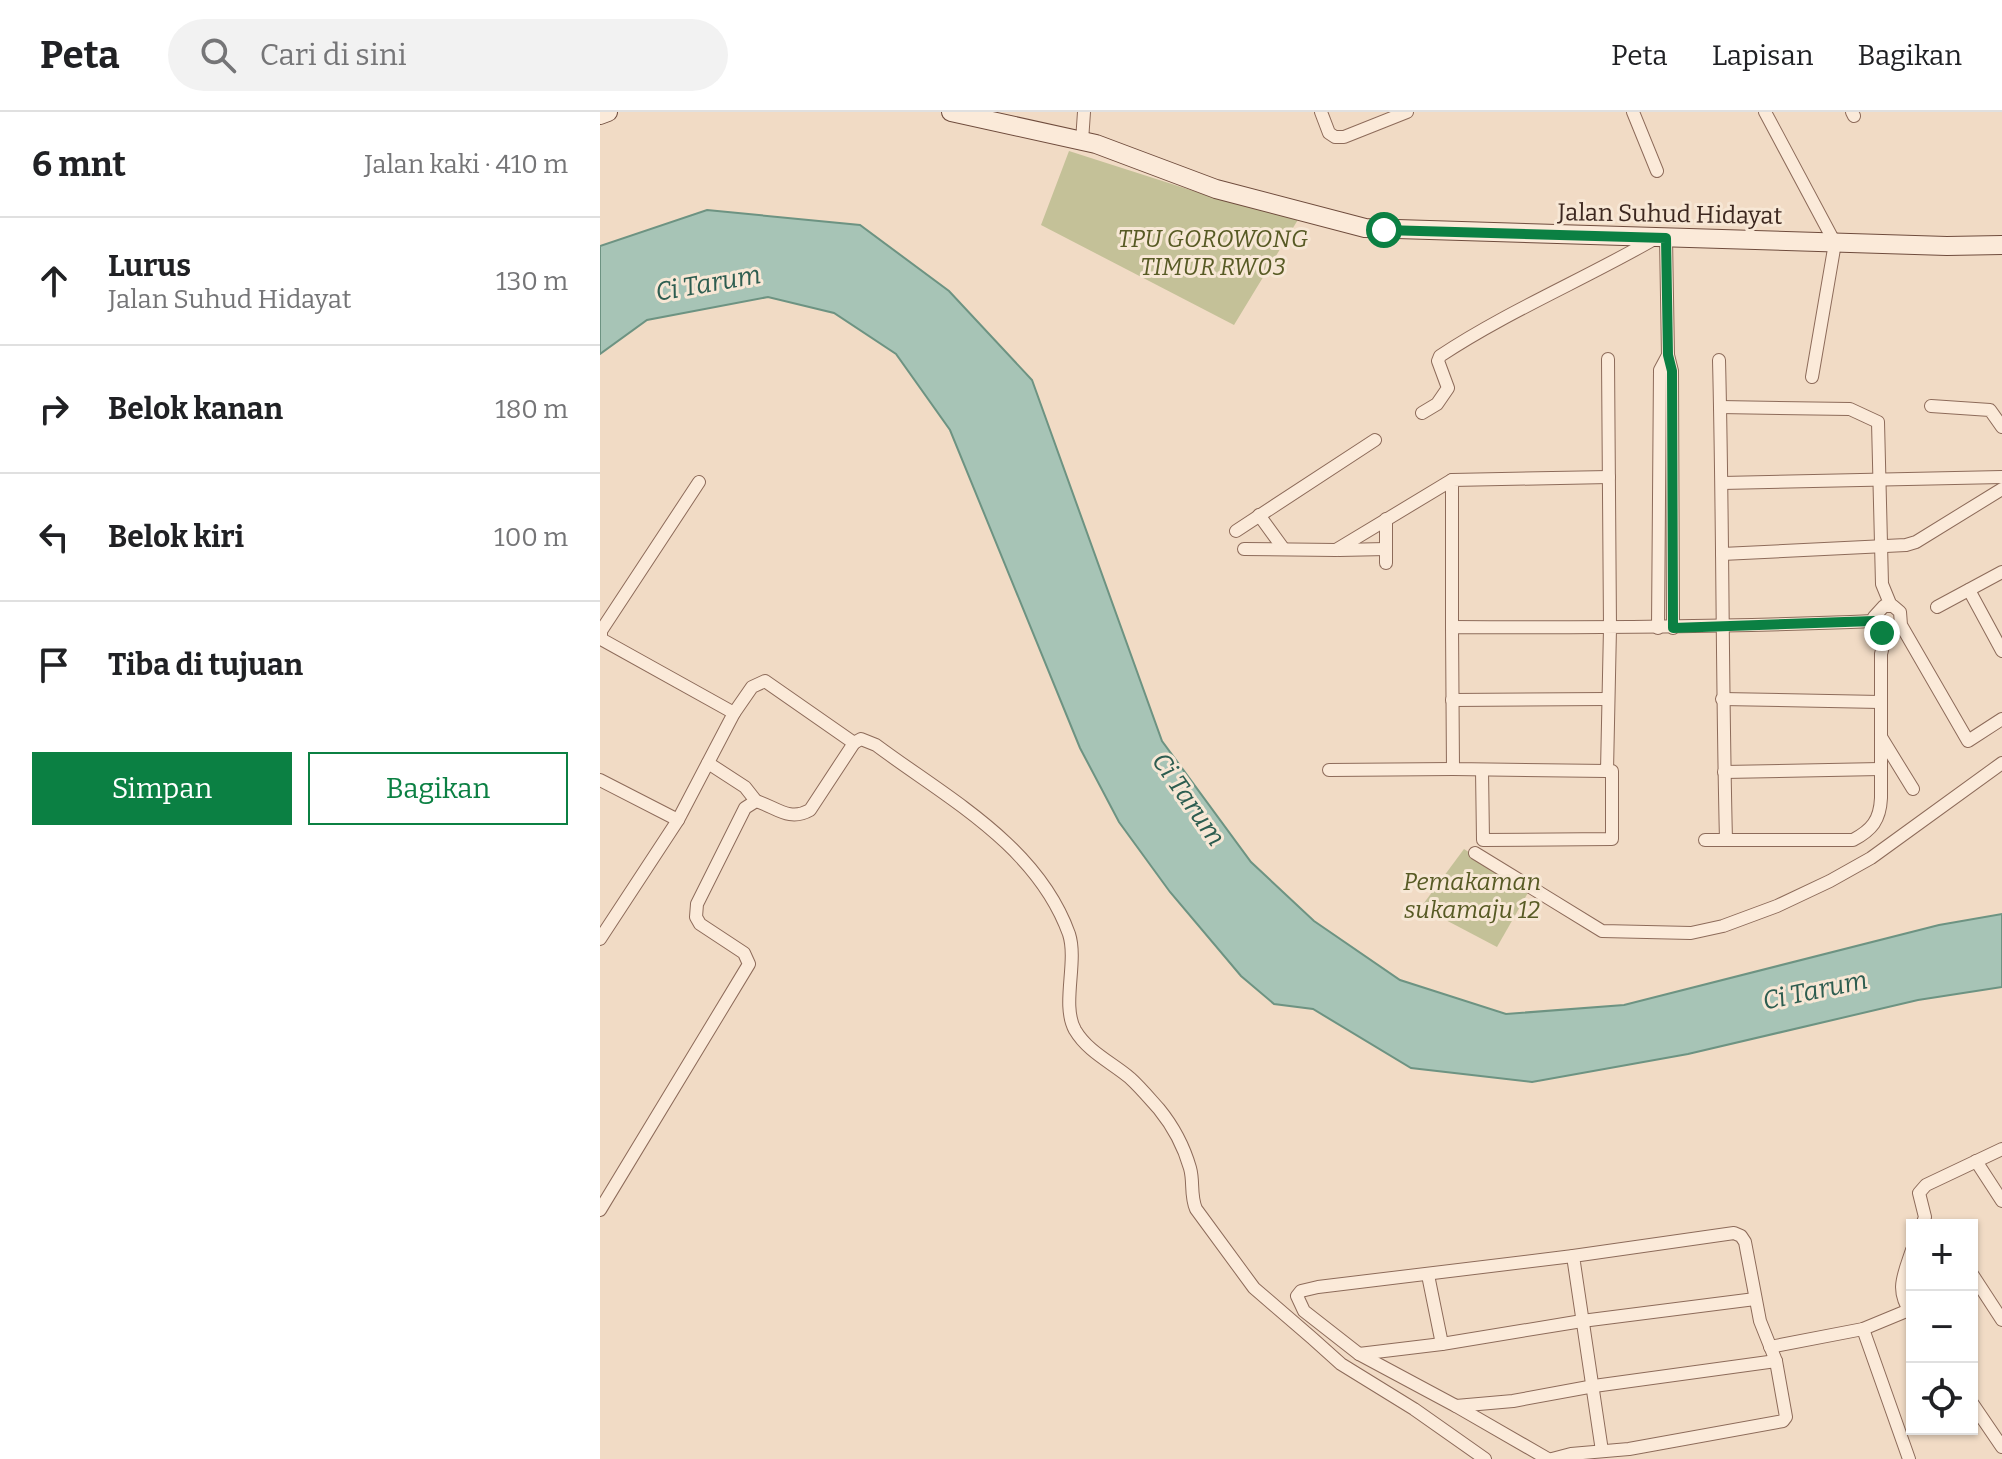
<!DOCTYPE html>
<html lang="id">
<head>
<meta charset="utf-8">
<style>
	:root { --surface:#fff; --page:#f2f2f2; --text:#202124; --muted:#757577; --line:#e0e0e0; --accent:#0b8043 }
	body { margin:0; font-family:Bitter,serif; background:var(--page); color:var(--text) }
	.controls { position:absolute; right:24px; bottom:24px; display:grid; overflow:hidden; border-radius:0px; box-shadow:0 2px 6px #0004 }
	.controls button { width:72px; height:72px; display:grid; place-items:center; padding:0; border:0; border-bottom:2px solid var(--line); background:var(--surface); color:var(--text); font:40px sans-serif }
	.stop { position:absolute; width:24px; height:24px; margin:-18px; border:6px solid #0b8043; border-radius:50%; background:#fff }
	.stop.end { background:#0b8043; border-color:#fff; box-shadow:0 2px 8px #0008 }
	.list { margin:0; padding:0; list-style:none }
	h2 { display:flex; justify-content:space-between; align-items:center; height:104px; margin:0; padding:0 32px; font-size:34px }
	h2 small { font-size:26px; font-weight:400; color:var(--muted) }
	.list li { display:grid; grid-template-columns:52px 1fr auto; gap:24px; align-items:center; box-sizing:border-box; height:128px; padding:0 32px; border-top:2px solid var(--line) }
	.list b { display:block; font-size:30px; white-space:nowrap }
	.list p { margin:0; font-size:26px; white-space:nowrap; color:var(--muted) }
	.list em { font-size:26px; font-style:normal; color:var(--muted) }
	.actions { display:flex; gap:16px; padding:24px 32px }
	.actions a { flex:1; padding:18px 0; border:2px solid var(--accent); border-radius:0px; text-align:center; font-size:28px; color:var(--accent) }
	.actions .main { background:var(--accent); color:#fff }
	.icon { flex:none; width:44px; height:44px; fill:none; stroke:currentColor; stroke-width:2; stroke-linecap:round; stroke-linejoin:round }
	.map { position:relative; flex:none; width:1402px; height:1347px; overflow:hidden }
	header { display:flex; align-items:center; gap:48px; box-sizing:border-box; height:112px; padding:0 40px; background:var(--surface); border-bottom:2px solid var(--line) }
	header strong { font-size:38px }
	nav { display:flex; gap:44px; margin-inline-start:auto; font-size:28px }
	.search { width:560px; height:72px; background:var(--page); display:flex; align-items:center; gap:20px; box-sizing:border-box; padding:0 28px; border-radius:44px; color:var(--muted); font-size:30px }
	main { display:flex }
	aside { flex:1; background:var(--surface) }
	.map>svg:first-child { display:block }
	.cemetery { fill:#c4c198 }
	.water { fill:#a7c4b6; stroke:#6d9382; stroke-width:2 }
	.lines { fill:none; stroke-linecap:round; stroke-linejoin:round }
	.street-casing { stroke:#8d6b5a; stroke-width:14 }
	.secondary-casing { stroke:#6f4c3d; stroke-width:20 }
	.street { stroke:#fbead9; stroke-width:12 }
	.secondary { stroke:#fbead9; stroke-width:18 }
	.route { stroke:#0b8043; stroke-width:10 }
	.labels { text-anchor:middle; stroke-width:6; stroke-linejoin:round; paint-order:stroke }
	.street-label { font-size:24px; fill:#3c271f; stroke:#f7e7d5 }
	.park-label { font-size:24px; font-style:italic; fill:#575a24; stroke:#f7e7d5 }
	.water-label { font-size:26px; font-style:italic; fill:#2d5d50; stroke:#f7e7d5 }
</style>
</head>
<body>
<header>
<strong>Peta</strong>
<div class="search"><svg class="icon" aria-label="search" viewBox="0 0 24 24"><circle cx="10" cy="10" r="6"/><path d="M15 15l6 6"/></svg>Cari di sini</div>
<nav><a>Peta</a><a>Lapisan</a><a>Bagikan</a></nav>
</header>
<main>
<aside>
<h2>6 mnt<small>Jalan kaki · 410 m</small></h2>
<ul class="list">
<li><svg class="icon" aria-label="ahead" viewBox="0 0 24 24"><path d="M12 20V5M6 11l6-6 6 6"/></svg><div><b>Lurus</b><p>Jalan Suhud Hidayat</p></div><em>130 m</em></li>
<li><svg class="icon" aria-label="right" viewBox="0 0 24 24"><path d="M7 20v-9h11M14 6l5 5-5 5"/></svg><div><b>Belok kanan</b></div><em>180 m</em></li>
<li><svg class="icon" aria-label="left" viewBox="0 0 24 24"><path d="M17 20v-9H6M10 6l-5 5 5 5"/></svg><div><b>Belok kiri</b></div><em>100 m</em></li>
<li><svg class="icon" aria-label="arrive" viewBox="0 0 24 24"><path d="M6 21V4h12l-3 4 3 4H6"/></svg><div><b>Tiba di tujuan</b></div></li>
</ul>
<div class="actions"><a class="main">Simpan</a><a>Bagikan</a></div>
</aside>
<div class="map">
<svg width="1402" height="1347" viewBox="0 0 1402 1347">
	<rect width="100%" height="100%" fill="#f1dbc5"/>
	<g class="cemetery">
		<path d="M469,39L603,82L699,106L634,213L441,113Z"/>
		<path d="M864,737L929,779L897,835L821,795Z"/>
	</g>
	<path class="water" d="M107,98L260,113L349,179L432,268L562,629L651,750L714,809L800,868L906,902L1024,893L1339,813L1402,802V875L1318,888L1088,942L932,970L811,956L713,897L674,892L641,864L570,780L519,710L480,636L350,318L296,242L234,201L168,185L47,208L0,242V134Z"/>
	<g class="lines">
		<g class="street-casing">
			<g id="street">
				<path d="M721,0L729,21L735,25H744L807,0"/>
				<path d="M1033,0L1057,59"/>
				<path d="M1165,0L1235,131L1212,265"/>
				<path d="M1252,0L1254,4"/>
				<path d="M482,29L484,0"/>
				<path d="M1066,126L1068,243L1072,259L1073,516"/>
				<path d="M1008,247L1010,516L1007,659L853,657L852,515C993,516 1133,515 1274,509"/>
				<path d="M1119,248C1123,408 1122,568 1126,728H1253C1272,718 1280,708 1281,686V542L1286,522"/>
				<path d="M1331,294L1390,298L1402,315"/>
				<path d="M1120,295L1250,297L1278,310L1282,472L1291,494"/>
				<path d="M822,301L837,292L848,276L838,249L840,244C908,199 985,167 1056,126"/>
				<path d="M99,370L1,519V527L134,601"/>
				<path d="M1122,371L1402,365"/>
				<path d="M659,403L683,436"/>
				<path d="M636,419L775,328"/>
				<path d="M644,437L736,438L852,368"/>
				<path d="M739,438L786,437"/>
				<path d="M1122,442L1306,433L1316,430L1402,377"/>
				<path d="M786,451V407"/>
				<path d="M1369,478L1402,539"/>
				<path d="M1337,495L1402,460"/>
				<path d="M1301,513L1291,522C1280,522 1274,516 1274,505L1284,494H1293L1300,500L1301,513L1368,629L1402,607"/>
				<path d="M852,515V368L1009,365"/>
				<path d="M1058,516L1060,258L1068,243"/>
				<path d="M1122,587L1280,590"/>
				<path d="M852,588L1008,587"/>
				<path d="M1281,625L1313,677"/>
				<path d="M108,651L145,675L156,689"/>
				<path d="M729,658L853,657"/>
				<path d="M882,658L883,728L1012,727V659H1007"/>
				<path d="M1124,660L1280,657"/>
				<path d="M0,668L78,708"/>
				<path d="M1105,728H1126"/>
				<path d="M875,741L1002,819L1091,821L1123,814L1177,794L1230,769L1271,746L1402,651"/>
				<path d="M0,827L78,708L134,601L152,575L165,569L254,631L261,627L276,633C347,686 437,733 469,822C478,850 461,893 475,918C488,940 511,950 530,966C540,975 550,987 559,997C572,1013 584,1035 590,1056C594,1070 590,1083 596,1097L654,1176L712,1226L741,1252L814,1297L885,1347"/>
				<path d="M1376,1049L1402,1089"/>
				<path d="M0,1098L149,852L144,841L100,812L96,805L97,792L145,696L156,689C176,695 189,710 210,698L254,631"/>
				<path d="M1322,1113L1325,1105L1319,1081L1326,1073L1402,1037"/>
				<path d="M1312,1138C1303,1165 1295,1178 1312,1203"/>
				<path d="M973,1144L718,1175L701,1179L697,1184L704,1199L759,1242L856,1294L913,1289L994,1274L1176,1249"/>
				<path d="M1372,1162L1402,1208"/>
				<path d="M828,1163L842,1232"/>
				<path d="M1263,1217L1309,1347"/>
				<path d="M1170,1235L1263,1217L1309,1198"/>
				<path d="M759,1242L842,1232L982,1209L1155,1187"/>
				<path d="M1372,1291L1402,1335"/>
				<path d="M856,1294L948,1347"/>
				<path d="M952,1347L971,1342L1029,1337L1183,1309L1186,1305L1176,1249L1160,1209L1145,1130L1141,1124L1134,1121L973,1144L1002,1339"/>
			</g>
		</g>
		<g class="secondary-casing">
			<g id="secondary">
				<path d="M351,0L496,32L616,77L765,116L1347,134L1402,133"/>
				<path d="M0,3L8,0"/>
			</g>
		</g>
		<use href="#street" class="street"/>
		<use href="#secondary" class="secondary"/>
	</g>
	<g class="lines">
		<path class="route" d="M784,118L1066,126L1068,243L1072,259L1073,516L1274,509L1282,521"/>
	</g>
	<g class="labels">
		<g class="street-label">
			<text transform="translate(1070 102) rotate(1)" y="8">Jalan Suhud Hidayat</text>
		</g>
		<g class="park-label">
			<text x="613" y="135">TPU GOROWONG<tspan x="613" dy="28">TIMUR RW03</tspan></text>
			<text x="872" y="778">Pemakaman<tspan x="872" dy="28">sukamaju 12</tspan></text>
		</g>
		<g class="water-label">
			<text transform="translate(108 171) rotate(-10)" y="9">Ci Tarum</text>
			<text transform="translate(589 687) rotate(55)" y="9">Ci Tarum</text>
			<text transform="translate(1215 878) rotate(-12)" y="9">Ci Tarum</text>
		</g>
	</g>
</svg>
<div class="controls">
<button>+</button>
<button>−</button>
<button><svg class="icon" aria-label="locate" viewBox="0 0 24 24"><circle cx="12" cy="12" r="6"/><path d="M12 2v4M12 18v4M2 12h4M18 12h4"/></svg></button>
</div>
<div class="stop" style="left:784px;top:118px"></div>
<div class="stop end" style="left:1282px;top:521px"></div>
</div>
</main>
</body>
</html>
